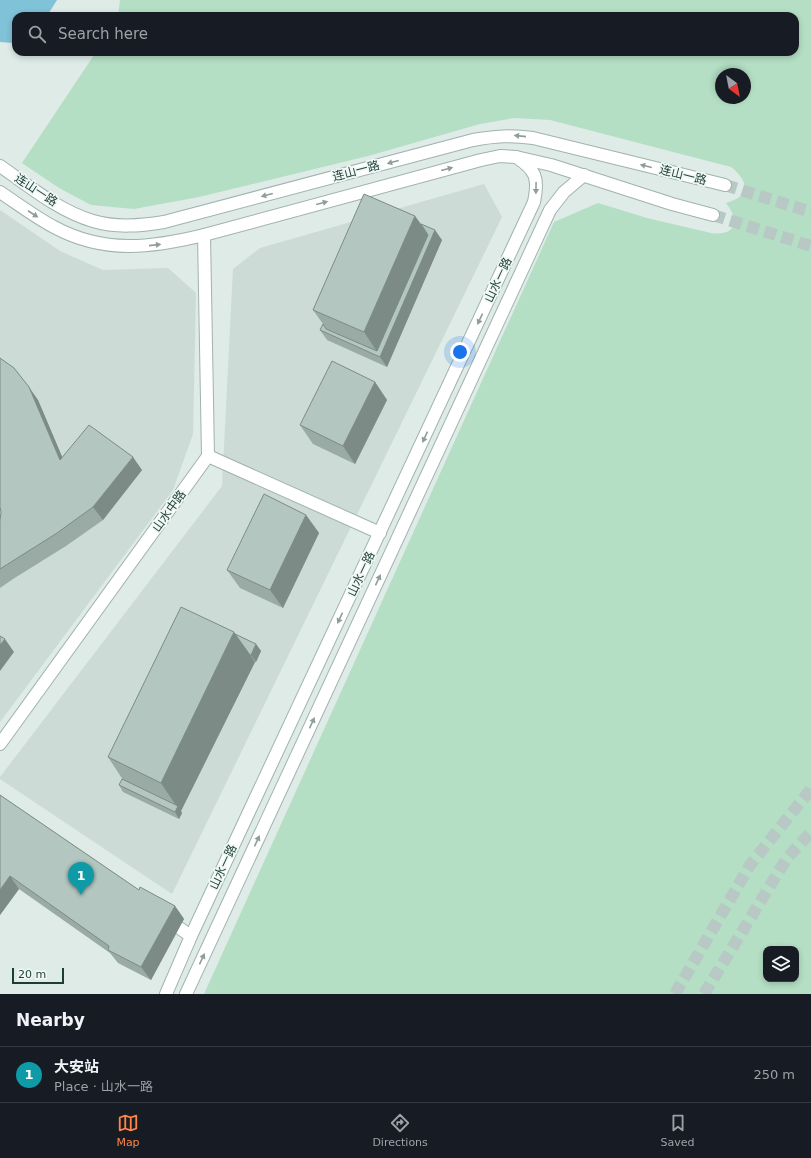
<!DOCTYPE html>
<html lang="en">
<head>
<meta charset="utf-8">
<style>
	:root { --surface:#171b24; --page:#242831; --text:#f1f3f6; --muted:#9ea1a6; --line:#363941; --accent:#ff8549 }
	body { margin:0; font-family:"DejaVu Sans","Noto Sans SC",sans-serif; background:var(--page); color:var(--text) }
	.controls { position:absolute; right:12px; bottom:12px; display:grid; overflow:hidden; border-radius:8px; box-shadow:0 2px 6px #0003 }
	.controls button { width:36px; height:36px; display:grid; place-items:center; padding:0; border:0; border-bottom:1px solid var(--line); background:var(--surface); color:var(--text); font:20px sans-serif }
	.compass { position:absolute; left:715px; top:68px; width:36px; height:36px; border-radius:50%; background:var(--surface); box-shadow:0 2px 6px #0003; rotate:148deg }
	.scale { position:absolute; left:12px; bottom:10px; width:52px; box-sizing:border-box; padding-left:4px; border:2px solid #1e3d37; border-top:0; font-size:11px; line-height:14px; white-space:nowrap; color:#1e3d37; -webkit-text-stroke:3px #eff8f4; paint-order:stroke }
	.you { position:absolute; left:460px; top:352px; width:14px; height:14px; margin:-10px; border:3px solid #fff; border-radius:50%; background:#1a73e8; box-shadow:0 0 0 6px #1a73e833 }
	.badge { display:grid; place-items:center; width:26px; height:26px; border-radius:50%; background:var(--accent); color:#fff; font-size:13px; font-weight:700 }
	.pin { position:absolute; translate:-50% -33px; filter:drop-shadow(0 1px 2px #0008) }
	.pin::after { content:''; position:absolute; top:21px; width:14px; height:12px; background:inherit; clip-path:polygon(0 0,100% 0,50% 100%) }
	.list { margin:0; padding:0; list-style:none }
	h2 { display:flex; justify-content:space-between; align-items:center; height:52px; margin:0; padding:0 16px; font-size:17px }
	h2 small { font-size:13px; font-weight:400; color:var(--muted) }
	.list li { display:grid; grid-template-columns:26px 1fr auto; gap:12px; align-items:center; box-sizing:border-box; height:56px; padding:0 16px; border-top:1px solid var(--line) }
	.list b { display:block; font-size:15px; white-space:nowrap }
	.list p { margin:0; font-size:13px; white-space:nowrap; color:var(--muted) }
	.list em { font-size:13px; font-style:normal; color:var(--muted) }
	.icon { flex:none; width:22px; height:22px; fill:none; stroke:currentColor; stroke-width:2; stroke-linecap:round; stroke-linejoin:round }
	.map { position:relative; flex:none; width:811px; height:994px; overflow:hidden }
	.search { position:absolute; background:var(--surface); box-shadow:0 2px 6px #0003; left:12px; right:12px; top:12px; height:44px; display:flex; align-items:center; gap:10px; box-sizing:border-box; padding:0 14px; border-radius:12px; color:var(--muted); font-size:15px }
	.sheet { height:108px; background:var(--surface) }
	nav { display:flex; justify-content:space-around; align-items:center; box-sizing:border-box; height:56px; border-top:1px solid var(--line); background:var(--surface); font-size:11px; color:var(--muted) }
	nav a { display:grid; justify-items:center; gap:2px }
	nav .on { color:var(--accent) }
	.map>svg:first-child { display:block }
	.built { fill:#ccdbd6 }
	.green { fill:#b4dfc4; fill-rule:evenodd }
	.water { fill:#80c2d7 }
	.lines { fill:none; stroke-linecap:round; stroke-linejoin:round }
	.tertiary-tunnel { stroke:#b8c8c4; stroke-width:12; stroke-dasharray:12 6; stroke-linecap:butt }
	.minor-casing { stroke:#a1b3af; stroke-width:14 }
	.tertiary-casing { stroke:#a1b3af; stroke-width:14 }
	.minor { stroke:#fff; stroke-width:12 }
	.tertiary { stroke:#fff; stroke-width:12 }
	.wall { fill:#9aaaa5 }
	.shaded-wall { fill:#7d8b86 }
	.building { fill:#b3c6c0; stroke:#7d8b86 }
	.oneway { fill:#8e9e9b }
	.labels { text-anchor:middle; stroke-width:3.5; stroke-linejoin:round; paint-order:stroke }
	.street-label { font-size:12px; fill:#1e3d37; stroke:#eff8f4 }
</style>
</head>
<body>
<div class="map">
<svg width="811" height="994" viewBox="0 0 811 994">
	<rect width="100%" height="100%" fill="#deebe7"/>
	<g class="built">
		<path d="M484,184L502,217L172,894L0,779V777L222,486L233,269L260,248Z"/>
		<path d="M0,210L60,251L103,270L168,268L196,293L193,434L173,490L0,722Z"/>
	</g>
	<path class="green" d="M120,0H811V994H204L554,222L598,203L647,218L711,233C736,237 740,220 726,203C751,196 749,181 731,167L550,120L514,118L480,124L368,156L199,197L134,209L91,205L59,188L22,163L96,52H795V16H118ZM721,74H745V98H721ZM766,949H796V979H766Z"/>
	<path class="water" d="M0,0H57L47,16H16V41L13,43L0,42Z"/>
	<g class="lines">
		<g class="tertiary-tunnel">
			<path d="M725,185L811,212"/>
			<path d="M713,215L811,246"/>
			<path d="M675,994L750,865L811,789"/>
			<path d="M704,994L787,858L811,832"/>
		</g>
		<g class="minor-casing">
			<g id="minor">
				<path d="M208,456L380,533"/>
				<path d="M0,744L208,456L204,235"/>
				<path d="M166,919L191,936"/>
				<path d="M166,994L191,936L534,202C539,178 536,170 516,157"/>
				<path d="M186,994L550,210L564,192L584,175"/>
			</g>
		</g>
		<g class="tertiary-casing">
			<g id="tertiary">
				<path d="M0,166C29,186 59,211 93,221C116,228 140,226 164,222L473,140C495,136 511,135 533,138L725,185"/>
				<path d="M0,192C18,204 35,217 54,227C104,254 151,248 204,235L481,160L500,156L516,157L551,165L672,204L713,215"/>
			</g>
		</g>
		<use href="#minor" class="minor"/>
		<use href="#tertiary" class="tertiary"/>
	</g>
	<g class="wall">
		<path d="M415,216L421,224L442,240L387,367L327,340L320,330L323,324L313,310Z"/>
		<path d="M375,382L387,400L355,464L313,444L300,425Z"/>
		<path d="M38,400L62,457L142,470L103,520L66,546L13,579L0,588V521Z"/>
		<path d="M306,515L319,533L283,608L240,588L227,570Z"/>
		<path d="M235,634L256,644L261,651L256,662H255L181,811L182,813L179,819L123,792L119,785L123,780L108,757Z"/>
		<path d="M0,795L139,890L175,906L184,919L151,980L118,963L110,953L19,889L0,915Z"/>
	</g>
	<g class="shaded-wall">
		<path d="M415,216L431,239L435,230L442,240L387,367L380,357V356L364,332Z"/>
		<path d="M375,382L387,400L355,464L343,446Z"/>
		<path d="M29,387L38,400L69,473L60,460Z"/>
		<path d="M133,457L142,470L103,520L93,507Z"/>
		<path d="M306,515L319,533L283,608L270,590Z"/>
		<path d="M234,632L255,662L181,811L182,813L179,819L175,812L177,807L161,783Z"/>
		<path d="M5,639L14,652L0,671V645Z"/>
		<path d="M256,644L261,651L256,662L251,655Z"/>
		<path d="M10,876L19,889L0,915V890Z"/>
		<path d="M175,906L184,919L151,980L141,967Z"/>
	</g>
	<g class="building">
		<path d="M364,194L415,216L364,332L313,310Z"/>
		<path d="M421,224L435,230L380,357L320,330L323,324L326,329L377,351L428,235Z"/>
		<path d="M0,358L14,368L29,387L60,460L89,425L133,457L93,507L57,533L0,569V521L1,512L0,507Z"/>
		<path d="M332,361L375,382L343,446L300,425Z"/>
		<path d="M264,494L306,515L270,590L227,570Z"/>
		<path d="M181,607L234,632L161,783L108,757Z"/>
		<path d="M235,634L256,644L251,655H250Z"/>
		<path d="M0,636L5,639L0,645Z"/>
		<path d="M122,779L178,806L175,812L119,785Z"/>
		<path d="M0,795L139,890L140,887L175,906L141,967L108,950L109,946L10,876L0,890Z"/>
	</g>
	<defs><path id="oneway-solid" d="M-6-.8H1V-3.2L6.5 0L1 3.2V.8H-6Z"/></defs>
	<g class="oneway">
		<use href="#oneway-solid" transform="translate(520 136) rotate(-174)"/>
		<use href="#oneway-solid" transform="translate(393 162) rotate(165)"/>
		<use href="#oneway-solid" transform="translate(646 166) rotate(-166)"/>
		<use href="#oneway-solid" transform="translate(447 169) rotate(-15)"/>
		<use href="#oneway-solid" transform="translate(536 188) rotate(91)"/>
		<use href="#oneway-solid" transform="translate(267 195) rotate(165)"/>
		<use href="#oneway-solid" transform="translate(322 203) rotate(-15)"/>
		<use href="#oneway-solid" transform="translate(33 214) rotate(33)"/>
		<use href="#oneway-solid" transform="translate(155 245) rotate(-6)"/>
		<use href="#oneway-solid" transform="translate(480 319) rotate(115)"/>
		<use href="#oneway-solid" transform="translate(425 437) rotate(115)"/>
		<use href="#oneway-solid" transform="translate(378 580) rotate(-65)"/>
		<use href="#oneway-solid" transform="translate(340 618) rotate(115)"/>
		<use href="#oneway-solid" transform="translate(312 723) rotate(-65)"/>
		<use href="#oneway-solid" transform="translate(257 841) rotate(-65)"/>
		<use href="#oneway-solid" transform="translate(202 959) rotate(-65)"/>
	</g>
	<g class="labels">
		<g class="street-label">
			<text transform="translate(356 171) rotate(-15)" y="4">连山一路</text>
			<text transform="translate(683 175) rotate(14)" y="4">连山一路</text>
			<text transform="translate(36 190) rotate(33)" y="4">连山一路</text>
			<text transform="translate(498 280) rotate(-65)" y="4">山水一路</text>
			<text transform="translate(169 511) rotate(-54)" y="4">山水中路</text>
			<text transform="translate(361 574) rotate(-65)" y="4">山水一路</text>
			<text transform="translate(223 867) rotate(-65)" y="4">山水一路</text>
		</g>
	</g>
</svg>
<div class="controls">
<button><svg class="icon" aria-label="layers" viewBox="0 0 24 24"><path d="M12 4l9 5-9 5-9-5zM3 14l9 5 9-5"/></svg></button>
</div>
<svg class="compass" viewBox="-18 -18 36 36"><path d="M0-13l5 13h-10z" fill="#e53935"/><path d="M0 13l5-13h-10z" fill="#9ea1a6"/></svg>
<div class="scale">20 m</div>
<div class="you"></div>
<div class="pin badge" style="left:81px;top:895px;background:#0f9aa8">1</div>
<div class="search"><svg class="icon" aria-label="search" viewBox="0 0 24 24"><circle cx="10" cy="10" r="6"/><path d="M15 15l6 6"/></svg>Search here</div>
</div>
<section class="sheet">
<h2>Nearby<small></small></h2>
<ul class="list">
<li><span class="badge" style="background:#0f9aa8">1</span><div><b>大安站</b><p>Place · 山水一路</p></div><em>250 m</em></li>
</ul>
</section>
<nav>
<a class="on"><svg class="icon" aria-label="map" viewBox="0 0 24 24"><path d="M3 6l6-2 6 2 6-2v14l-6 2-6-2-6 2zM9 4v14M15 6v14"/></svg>Map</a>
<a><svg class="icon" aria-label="directions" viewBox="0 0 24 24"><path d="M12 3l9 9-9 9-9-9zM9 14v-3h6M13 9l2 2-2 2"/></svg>Directions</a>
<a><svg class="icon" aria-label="saved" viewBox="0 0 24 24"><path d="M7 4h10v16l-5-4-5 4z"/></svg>Saved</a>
</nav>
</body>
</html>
